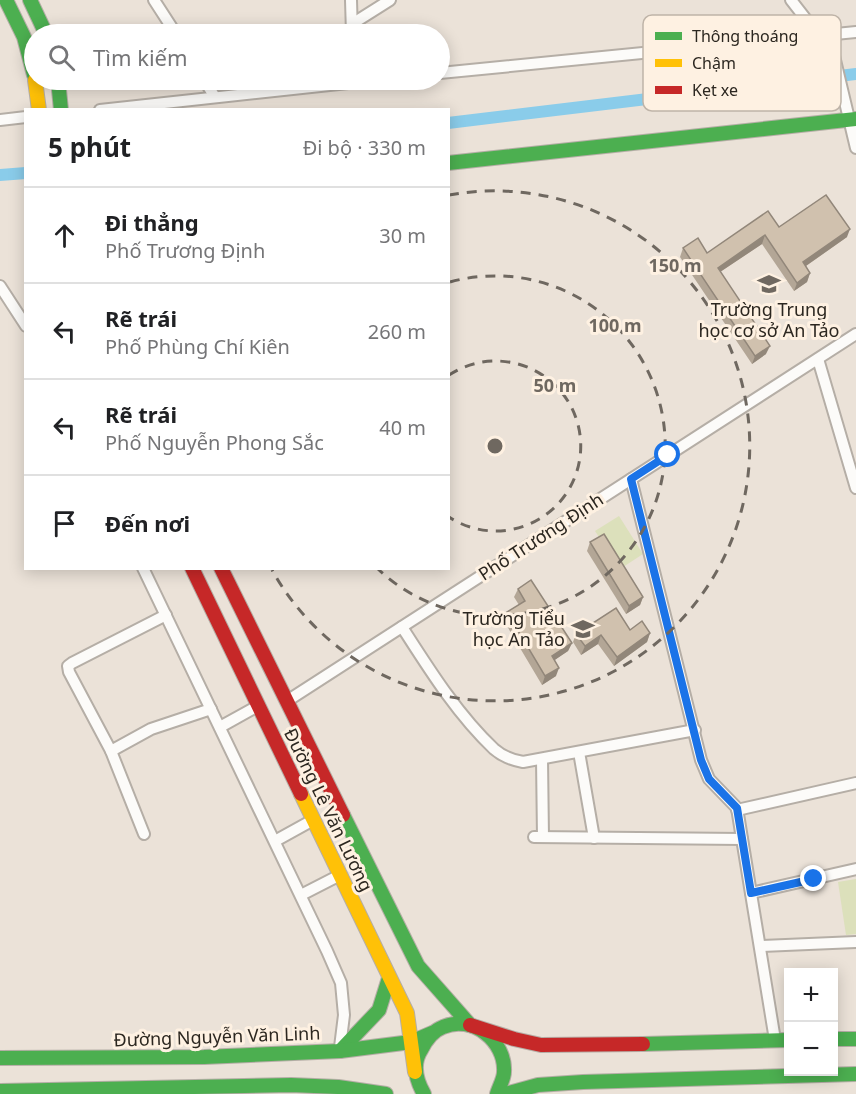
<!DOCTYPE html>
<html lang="vi">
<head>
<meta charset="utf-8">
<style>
	:root { --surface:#fff; --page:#f2f2f2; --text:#202124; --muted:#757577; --line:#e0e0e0 }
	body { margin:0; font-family:"Noto Sans",sans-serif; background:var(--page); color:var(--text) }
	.controls { position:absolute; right:18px; bottom:18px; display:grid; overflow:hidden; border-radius:0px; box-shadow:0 3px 15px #0003 }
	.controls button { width:54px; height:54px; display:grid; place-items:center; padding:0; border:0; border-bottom:2px solid var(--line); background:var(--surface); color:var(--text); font:30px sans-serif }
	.stop { position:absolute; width:18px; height:18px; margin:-14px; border:4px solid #1a73e8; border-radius:50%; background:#fff }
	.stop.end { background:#1a73e8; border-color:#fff; box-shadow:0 2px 6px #0008 }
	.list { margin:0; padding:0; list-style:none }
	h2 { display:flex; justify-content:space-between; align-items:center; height:78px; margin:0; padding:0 24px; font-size:26px }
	h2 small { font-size:20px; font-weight:400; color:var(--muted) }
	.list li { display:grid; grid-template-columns:39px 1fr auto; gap:18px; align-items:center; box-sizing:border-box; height:96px; padding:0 24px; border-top:2px solid var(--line) }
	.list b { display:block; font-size:22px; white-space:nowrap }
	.list p { margin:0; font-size:20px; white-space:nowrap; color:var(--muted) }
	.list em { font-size:20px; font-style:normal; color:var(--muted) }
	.icon { flex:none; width:33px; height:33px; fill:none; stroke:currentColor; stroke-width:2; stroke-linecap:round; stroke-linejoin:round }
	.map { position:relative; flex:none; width:856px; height:1094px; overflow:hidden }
	.search { position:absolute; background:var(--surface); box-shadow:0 3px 15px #0003; left:24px; top:24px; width:426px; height:66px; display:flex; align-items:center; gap:15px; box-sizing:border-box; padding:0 21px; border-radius:33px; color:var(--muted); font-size:22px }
	.panel { position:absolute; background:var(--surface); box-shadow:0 3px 15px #0003; left:24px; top:108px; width:426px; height:462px; border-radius:0px }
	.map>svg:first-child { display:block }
	.green { fill:#dce0bb }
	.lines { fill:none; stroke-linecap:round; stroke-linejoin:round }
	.canal { stroke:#8accea; stroke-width:12 }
	.street-casing { stroke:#b5aea6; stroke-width:14 }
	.fast-casing { stroke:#b5aea6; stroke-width:16 }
	.slow-casing { stroke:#b5aea6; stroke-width:16 }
	.jam-casing { stroke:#b5aea6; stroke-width:16 }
	.street { stroke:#fcfbf9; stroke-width:10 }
	.fast { stroke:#4caf50; stroke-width:14 }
	.slow { stroke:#ffc107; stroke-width:14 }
	.jam { stroke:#c62828; stroke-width:14 }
	.wall { fill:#b3a696 }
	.shaded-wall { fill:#92877a }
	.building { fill:#d0c1ae; stroke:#92877a; stroke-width:1.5 }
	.route { stroke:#1a73e8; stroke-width:8 }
	.ring { fill:none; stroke:#6f6860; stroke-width:3; stroke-dasharray:10 8 }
	.labels { text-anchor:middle; stroke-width:6; stroke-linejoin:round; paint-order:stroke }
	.poi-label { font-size:18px; fill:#2c2720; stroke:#fef1e2 }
	.street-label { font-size:18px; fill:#2c2720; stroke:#fef1e2 }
	.key { fill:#fef1e2; stroke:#bfb4a8; stroke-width:1.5 }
	.key-label { font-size:16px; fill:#2c2720 }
	.centre { fill:#6f6860; stroke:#fef1e2; stroke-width:3 }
	.ring-label { font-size:18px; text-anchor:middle; font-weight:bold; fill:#6f6860; stroke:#fef1e2; stroke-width:6; stroke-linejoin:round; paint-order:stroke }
</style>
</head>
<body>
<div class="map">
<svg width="856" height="1094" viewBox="0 0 856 1094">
	<rect width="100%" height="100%" fill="#ebe2d8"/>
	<g class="green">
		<path d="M619,516L643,554L620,569L595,531Z"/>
		<path d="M856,879V934L846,935L838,882Z"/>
	</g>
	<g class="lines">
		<g class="canal">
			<path d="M448,123L856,74"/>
			<path d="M0,175L26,173"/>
		</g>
		<g class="street-casing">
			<g id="street">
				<path d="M154,0L176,34"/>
				<path d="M351,0L352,34"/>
				<path d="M791,0L819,36"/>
				<path d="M352,24L390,0"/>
				<path d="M829,35L856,148"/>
				<path d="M440,73L856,32"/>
				<path d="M204,80L215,97"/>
				<path d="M100,110L376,80"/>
				<path d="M0,120L26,117"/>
				<path d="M0,286L26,326"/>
				<path d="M818,359L856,488"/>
				<path d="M631,479L701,760L709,779L737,808L775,1040"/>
				<path d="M143,568L327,951L341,983L344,1015L340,1047"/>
				<path d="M402,627C429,669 457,714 494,749C502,756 512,760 523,762L695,730"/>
				<path d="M287,701L856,334"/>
				<path d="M220,727L258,706"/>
				<path d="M111,751L151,729L211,709"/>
				<path d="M579,752L594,838"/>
				<path d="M542,759L543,837"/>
				<path d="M737,810L856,783"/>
				<path d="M144,834L111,751L69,672L68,666L72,663L166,615"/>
				<path d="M534,837L742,839"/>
				<path d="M275,841L313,820"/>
				<path d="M751,893L856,869"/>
				<path d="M301,895L340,875"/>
				<path d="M760,946L856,942"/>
			</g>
		</g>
		<g class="fast-casing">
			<g id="fast">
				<path d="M6,0L24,37L34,75"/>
				<path d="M30,0L46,34"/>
				<path d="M58,80L61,110"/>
				<path d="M448,163L856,119"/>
				<path d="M343,815L418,966L470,1025"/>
				<path d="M834,1039H856"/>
				<path d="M643,1044L788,1040"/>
				<path d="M340,1051L379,1010L389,978"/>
				<path d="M0,1058L204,1057L340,1051L411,1042L432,1033"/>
				<path d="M0,1091L291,1085L338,1087L386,1094"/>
				<path d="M424,1094C416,1080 412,1064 421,1050C426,1040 432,1031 443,1027C472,1014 506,1041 504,1072C504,1079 499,1087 497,1094"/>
				<path d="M505,1094L538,1085L583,1082L856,1074"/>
			</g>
		</g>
		<g class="slow-casing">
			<g id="slow">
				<path d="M35,80L39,110"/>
				<path d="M301,794L407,1013L415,1072"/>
			</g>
		</g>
		<g class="jam-casing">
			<g id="jam">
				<path d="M192,568L301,794"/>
				<path d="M221,568L343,815"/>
				<path d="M470,1025L514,1039L541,1045L643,1044"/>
			</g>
		</g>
		<use href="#street" class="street"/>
		<use href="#fast" class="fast"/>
		<use href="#slow" class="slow"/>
		<use href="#jam" class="jam"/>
	</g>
	<g class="wall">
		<path d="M779,227L847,237L806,266L810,273L807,282L794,291L762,244L720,272L766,354L752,364L680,257L683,248L707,253Z"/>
		<path d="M590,542L643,597L640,605L626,614L587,551Z"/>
		<path d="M518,589L572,643L568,651L554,660L556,676L542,685L504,621L507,612L519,605L514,597Z"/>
		<path d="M630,630L650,633L647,642L614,666L598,644L581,655L573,642L576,634Z"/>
	</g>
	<g class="shaded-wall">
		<path d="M850,229L847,237L800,270L803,262Z"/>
		<path d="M765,235L762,244L714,276L718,268Z"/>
		<path d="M810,273L807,282L794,291L797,283Z"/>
		<path d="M770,346L766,354L752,364L755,356Z"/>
		<path d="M643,597L640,605L626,614L629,606Z"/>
		<path d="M650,633L647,642L614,666L617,657Z"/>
		<path d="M601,635L598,644L581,655L585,646Z"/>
		<path d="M572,643L568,651L549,664L552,656Z"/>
		<path d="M559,668L556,676L542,685L545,676Z"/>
	</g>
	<g class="building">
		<path d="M826,195L850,229L803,262L810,273L797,283L765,235L718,268L770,346L755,356L683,248L698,238L707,253L768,211L779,227Z"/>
		<path d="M604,534L643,597L629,606L590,542Z"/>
		<path d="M531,580L572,643L552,656L559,668L545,676L507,612L525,601L518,589Z"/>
		<path d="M616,608L630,630L642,621L650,633L617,657L601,635L585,646L576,634Z"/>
	</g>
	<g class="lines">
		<path class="route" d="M668,455L631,479L701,760L709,779L737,808L751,893L814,879"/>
	</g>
	<g class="ring">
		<path d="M449 375A85 85 0 1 1 449 517"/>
		<path d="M450 282A170 170 0 1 1 378 569"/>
		<path d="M449 195A255 255 0 1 1 272 570"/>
	</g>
	<defs>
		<g id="school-bare" transform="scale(1.8)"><path d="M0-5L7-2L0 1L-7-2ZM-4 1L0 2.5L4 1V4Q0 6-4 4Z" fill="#6f6860" stroke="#fef1e2" stroke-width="2.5" paint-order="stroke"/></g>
	</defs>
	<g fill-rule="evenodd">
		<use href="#school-bare" x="769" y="284"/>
		<use href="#school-bare" x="583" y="629"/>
	</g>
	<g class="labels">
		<g class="poi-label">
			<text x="769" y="316">Trường Trung<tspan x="769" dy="21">học cơ sở An Tảo</tspan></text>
			<text x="565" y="625" text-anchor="end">Trường Tiểu<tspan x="565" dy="21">học An Tảo</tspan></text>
		</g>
		<g class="street-label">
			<text transform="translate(541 537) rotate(-33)" y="6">Phố Trương Định</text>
			<text transform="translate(328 810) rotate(64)" y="6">Đường Lê Văn Lương</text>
			<text transform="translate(217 1037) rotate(-2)" y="6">Đường Nguyễn Văn Linh</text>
		</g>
	</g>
	<rect x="643" y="15" width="198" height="96" rx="9" class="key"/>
	<rect x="655" y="32" width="27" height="8" fill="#4caf50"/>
	<rect x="655" y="59" width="27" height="8" fill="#ffc107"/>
	<rect x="655" y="86" width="27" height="8" fill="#c62828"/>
	<g class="key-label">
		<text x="692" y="42">Thông thoáng</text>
		<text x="692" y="69">Chậm</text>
		<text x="692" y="96">Kẹt xe</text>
	</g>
	<circle cx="495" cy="446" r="9" class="centre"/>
	<g class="ring-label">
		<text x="675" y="272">150 m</text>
		<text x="615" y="332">100 m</text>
		<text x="555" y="392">50 m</text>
	</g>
</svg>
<div class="controls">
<button>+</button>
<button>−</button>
</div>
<div class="stop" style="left:668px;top:455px"></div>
<div class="stop end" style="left:814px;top:879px"></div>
<div class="search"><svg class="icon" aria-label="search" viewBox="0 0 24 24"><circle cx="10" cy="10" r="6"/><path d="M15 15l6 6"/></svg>Tìm kiếm</div>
<section class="panel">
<h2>5 phút<small>Đi bộ · 330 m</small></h2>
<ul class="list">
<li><svg class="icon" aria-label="ahead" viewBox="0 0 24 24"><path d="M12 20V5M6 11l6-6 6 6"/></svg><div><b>Đi thẳng</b><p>Phố Trương Định</p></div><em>30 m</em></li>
<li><svg class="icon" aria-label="left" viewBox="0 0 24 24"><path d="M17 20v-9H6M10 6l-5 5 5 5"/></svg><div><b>Rẽ trái</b><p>Phố Phùng Chí Kiên</p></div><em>260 m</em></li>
<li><svg class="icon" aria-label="left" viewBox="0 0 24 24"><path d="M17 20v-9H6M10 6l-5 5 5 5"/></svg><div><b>Rẽ trái</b><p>Phố Nguyễn Phong Sắc</p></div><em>40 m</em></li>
<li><svg class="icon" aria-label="arrive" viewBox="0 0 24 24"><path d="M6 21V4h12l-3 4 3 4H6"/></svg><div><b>Đến nơi</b></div></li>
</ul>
</section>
</div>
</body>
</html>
